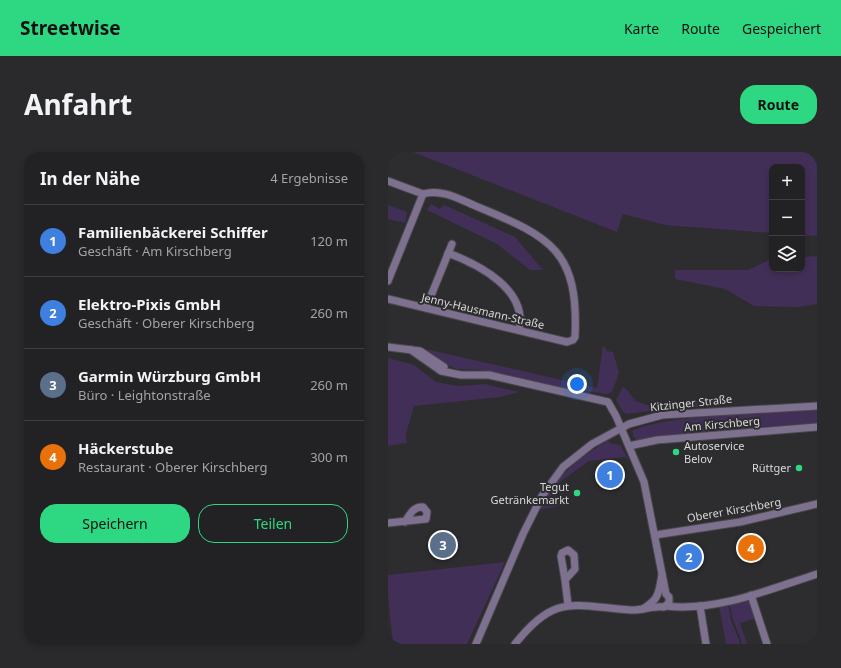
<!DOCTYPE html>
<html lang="de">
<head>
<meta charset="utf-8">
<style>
	:root { --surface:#222123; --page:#2a292b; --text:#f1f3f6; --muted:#a2a3a6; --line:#3f3e41; --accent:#2ed883 }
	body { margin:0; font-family:"Noto Sans",sans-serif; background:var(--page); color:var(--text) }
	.controls { position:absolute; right:12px; top:12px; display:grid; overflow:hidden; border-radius:8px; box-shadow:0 2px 6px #0003 }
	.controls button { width:36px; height:36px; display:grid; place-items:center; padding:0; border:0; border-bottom:1px solid var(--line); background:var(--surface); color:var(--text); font:20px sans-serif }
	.you { position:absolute; left:189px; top:232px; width:14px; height:14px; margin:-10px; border:3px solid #fff; border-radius:50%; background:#1a73e8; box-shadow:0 0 0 6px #1a73e833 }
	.badge { display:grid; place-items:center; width:26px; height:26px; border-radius:50%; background:var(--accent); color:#fff; font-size:13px; font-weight:700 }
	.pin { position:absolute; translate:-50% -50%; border:2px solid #fff; box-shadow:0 1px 4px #0006 }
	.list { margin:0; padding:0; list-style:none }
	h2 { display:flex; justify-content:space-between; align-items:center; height:52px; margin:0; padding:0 16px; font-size:17px }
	h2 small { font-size:13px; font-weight:400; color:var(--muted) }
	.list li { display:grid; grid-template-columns:26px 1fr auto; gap:12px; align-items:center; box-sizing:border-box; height:72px; padding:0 16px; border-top:1px solid var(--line) }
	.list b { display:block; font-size:15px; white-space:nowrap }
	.list p { margin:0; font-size:13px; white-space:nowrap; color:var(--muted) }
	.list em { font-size:13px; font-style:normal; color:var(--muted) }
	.actions { display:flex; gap:8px; padding:12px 16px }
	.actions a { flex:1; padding:9px 0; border:1px solid var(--accent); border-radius:16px; text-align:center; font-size:14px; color:var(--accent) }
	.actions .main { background:var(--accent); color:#111 }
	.icon { flex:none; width:22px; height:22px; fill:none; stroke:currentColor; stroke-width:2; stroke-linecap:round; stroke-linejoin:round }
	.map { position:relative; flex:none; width:429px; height:492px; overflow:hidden; border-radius:16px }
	header { display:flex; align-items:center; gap:24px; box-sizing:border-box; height:56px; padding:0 20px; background:var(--accent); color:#111 }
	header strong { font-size:19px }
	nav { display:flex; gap:22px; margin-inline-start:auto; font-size:14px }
	.intro { display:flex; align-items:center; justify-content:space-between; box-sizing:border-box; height:96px; padding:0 24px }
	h1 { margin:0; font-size:28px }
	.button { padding:10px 18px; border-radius:16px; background:var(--accent); color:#111; font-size:14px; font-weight:700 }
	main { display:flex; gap:24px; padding:0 24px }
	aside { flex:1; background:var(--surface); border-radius:16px; box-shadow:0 2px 6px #0003 }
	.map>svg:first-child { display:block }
	.green { fill:#422f57 }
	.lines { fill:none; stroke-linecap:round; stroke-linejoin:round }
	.minor-casing { stroke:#49484b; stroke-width:9 }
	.minor { stroke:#7e718f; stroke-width:7 }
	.poi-dot { fill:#2ed883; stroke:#2d2c2f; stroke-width:1.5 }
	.labels { text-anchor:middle; stroke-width:4; stroke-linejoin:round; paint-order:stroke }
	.street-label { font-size:11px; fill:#dad9db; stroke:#2d2c2f }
	.poi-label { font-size:11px; fill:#dad9db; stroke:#2d2c2f; text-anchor:end }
</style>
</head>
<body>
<header>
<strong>Streetwise</strong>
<nav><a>Karte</a><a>Route</a><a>Gespeichert</a></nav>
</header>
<div class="intro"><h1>Anfahrt</h1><a class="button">Route</a></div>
<main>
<aside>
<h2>In der Nähe<small>4 Ergebnisse</small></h2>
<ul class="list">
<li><span class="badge" style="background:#3f7fe0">1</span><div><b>Familienbäckerei Schiffer</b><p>Geschäft · Am Kirschberg</p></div><em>120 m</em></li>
<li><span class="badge" style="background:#3f7fe0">2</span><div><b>Elektro-Pixis GmbH</b><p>Geschäft · Oberer Kirschberg</p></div><em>260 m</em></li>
<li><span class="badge" style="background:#5c6f8a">3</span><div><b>Garmin Würzburg GmbH</b><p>Büro · Leightonstraße</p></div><em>260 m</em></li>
<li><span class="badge" style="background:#e8710a">4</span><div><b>Häckerstube</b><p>Restaurant · Oberer Kirschberg</p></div><em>300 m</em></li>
</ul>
<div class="actions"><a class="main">Speichern</a><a>Teilen</a></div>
</aside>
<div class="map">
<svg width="429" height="492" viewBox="0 0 429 492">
	<rect width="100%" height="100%" fill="#2d2c2f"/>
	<g class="green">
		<path d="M25,0H429V84L414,83V15H384V81L277,73L235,62L229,80Z"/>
		<path d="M43,52L52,57L56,53L127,85L155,118H142L109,92L39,58Z"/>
		<path d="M0,53L19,60L17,71L0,67Z"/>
		<path d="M429,104V152L410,155L366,154L337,137L287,127V118H360L381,108L384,107V117H414V105Z"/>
		<path d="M215,193L219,199L225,200L231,221L224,240L219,242L167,235L94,218L69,217L56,212L33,196L209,236Z"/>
		<path d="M0,206L26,213L48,230L70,234L97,232L131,240L112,245L26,254L18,282L19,291L0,294Z"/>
		<path d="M235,235C242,238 243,247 250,250C268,258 294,252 313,251V255H291L239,262L235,260L228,248Z"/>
		<path d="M429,257V271L372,275L249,290L247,285H245V280L242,281C257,264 400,259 429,257Z"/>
		<path d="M220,289L222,291L232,293L241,308L237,305L201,309L173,329L168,338L171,354L149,358C169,325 187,307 220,289Z"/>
		<path d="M117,410L79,492H5L0,443V423Z"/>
		<path d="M361,447L369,466L352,471L359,492H354C352,484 349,478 346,470C343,464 345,460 340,452Z"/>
		<path d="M339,453C344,461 341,464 344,471C347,478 350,484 352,492H338L331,454Z"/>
	</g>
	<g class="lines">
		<g class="minor-casing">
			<g id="minor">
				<path d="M0,29L35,42"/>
				<path d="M60,101C92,113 140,138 131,178"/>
				<path d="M0,129L35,42"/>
				<path d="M0,147L179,190L185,188L187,185C191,99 163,85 90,55C73,48 54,36 35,42"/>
				<path d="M38,156L64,92"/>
				<path d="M0,195L32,199L56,215"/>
				<path d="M23,198L53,219L73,223H101L220,250L228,264L256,330L278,442L281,445V451L276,455C266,453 254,459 242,458C185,454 167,441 127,492"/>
				<path d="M241,294L269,288L429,275"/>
				<path d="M0,371L38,367L39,360L35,355C26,354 22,362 17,370"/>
				<path d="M267,383L352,370L429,352"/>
				<path d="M177,428L173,404L174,401L180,398L186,403L187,417L177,428L180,453"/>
				<path d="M363,443L379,492"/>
				<path d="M278,454C329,460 382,437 429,422"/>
				<path d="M312,454L318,492"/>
				<path d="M255,457C272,446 270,442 274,423"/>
				<path d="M88,492L135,382L154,344L175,315L204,292L241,272L274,263L429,254"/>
			</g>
		</g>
		<use href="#minor" class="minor"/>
	</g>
	<g class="poi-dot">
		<circle cx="288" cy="300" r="4"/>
		<circle cx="411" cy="316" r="4"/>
		<circle cx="189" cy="341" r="4"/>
	</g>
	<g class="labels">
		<g class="street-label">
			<text transform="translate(95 159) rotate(13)" y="4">Jenny-Hausmann-Straße</text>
			<text transform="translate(303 251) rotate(-6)" y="4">Kitzinger Straße</text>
			<text transform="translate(334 272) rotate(-5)" y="4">Am Kirschberg</text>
			<text transform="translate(346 358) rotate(-10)" y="4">Oberer Kirschberg</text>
		</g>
		<g class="poi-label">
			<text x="296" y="298" text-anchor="start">Autoservice<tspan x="296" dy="13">Belov</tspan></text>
			<text x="403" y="320">Rüttger</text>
			<text x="181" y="339">Tegut<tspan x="181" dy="13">Getränkemarkt</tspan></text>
		</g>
	</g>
</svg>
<div class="controls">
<button>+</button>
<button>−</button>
<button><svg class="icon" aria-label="layers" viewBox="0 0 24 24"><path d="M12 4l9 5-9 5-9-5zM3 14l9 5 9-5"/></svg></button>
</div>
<div class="you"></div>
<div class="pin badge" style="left:222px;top:323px;background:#3f7fe0">1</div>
<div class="pin badge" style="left:301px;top:405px;background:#3f7fe0">2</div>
<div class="pin badge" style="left:55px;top:393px;background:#5c6f8a">3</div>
<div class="pin badge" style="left:363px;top:396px;background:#e8710a">4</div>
</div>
</main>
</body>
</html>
